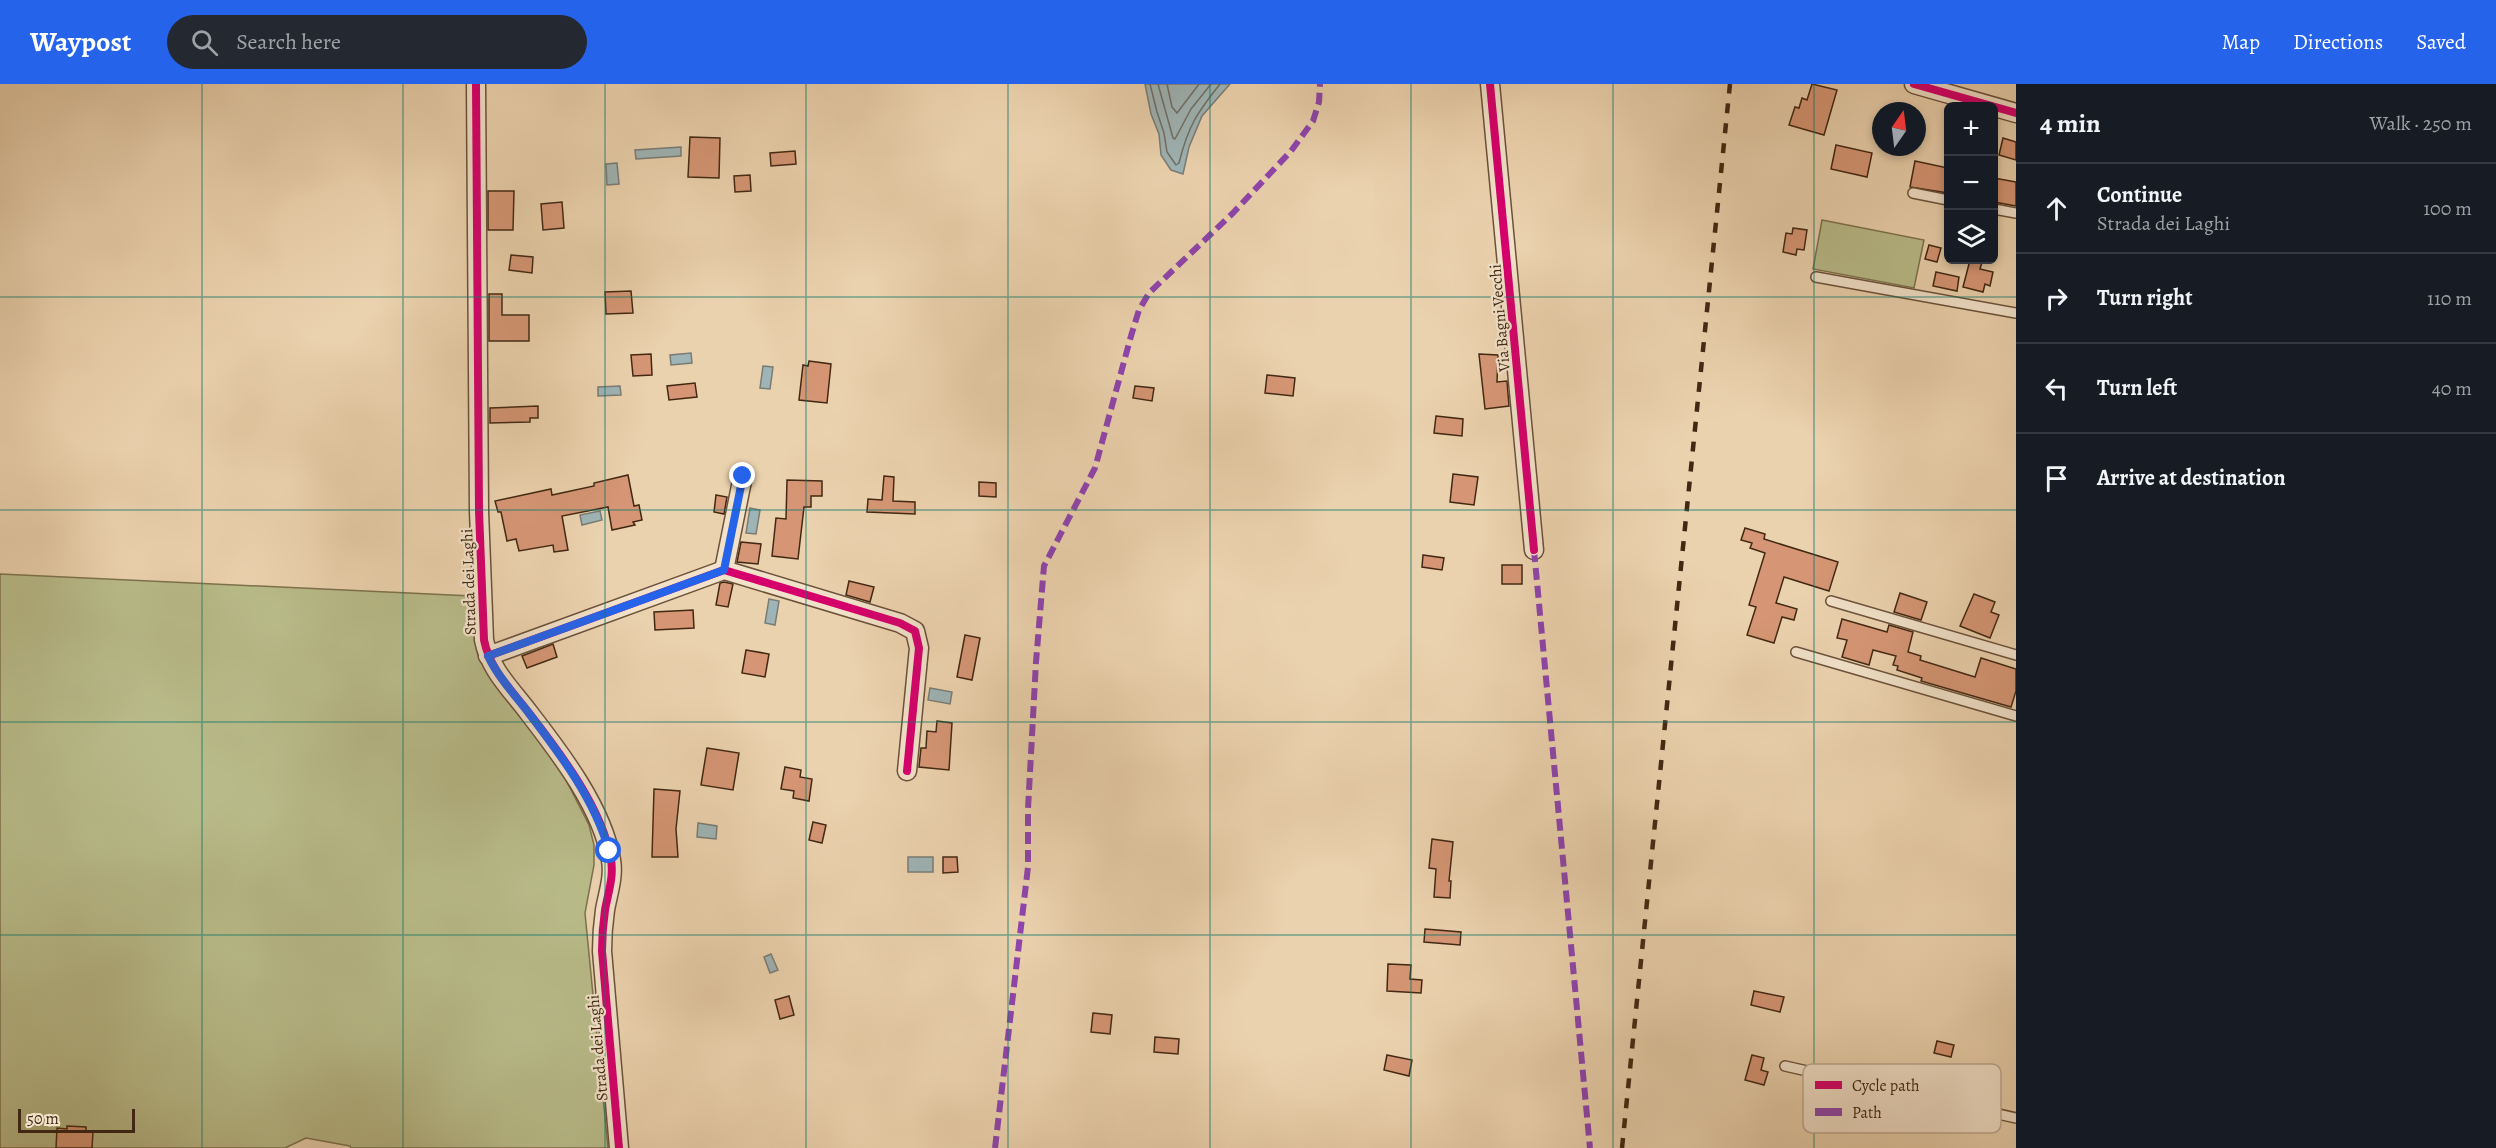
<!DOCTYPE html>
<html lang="en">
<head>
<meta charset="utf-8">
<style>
	:root { --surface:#171b24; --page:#242831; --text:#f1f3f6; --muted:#9ea1a6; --line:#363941; --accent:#2563eb }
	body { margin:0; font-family:Alegreya,serif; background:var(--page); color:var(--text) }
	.controls { position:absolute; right:18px; top:18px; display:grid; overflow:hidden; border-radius:9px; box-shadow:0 3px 9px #0003 }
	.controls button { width:54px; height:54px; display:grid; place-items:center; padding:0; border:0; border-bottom:2px solid var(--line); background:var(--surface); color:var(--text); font:30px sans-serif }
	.compass { position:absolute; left:1872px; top:18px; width:54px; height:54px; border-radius:50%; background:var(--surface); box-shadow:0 3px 9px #0003; rotate:14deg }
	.scale { position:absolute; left:18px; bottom:15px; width:117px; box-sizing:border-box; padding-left:6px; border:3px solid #422813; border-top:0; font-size:16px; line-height:21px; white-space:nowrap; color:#422813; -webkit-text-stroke:4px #f2e2ca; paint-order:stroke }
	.stop { position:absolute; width:18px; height:18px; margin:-14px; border:4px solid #2563eb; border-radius:50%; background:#fff }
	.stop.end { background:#2563eb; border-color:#fff; box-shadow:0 2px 6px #0008 }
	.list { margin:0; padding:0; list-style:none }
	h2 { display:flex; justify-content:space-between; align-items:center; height:78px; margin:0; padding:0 24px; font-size:26px }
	h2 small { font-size:20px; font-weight:400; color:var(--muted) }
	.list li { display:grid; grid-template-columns:39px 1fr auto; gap:18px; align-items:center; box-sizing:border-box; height:90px; padding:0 24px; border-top:2px solid var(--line) }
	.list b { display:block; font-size:22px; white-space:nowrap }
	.list p { margin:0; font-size:20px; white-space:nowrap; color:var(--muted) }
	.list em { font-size:20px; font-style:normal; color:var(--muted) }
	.icon { flex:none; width:33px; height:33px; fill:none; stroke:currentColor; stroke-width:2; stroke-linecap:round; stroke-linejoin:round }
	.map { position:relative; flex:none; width:2016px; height:1064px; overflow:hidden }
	header { display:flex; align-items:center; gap:36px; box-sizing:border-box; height:84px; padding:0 30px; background:var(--accent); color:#fff }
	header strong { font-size:28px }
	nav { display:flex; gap:33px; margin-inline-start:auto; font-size:21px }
	.search { width:420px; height:54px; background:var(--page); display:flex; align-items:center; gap:15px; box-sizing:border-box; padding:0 21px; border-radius:33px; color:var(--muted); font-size:22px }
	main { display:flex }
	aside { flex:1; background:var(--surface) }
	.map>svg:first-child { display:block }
	.green { fill:#b8bb89; stroke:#7d724e; stroke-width:1.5 }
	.water { fill:#9eb4b6; stroke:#797c75; stroke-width:1.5 }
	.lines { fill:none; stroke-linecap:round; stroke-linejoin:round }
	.shore { stroke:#706e64; stroke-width:1.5 }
	.building { fill:#d69675; stroke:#422813; stroke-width:1.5 }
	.service-casing { stroke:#6c523a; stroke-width:12 }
	.minor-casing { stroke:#6c523a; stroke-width:21 }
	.service { stroke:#f2e2ca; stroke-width:9 }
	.minor { stroke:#f2e2ca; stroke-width:18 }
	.rail { stroke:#422813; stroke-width:4.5; stroke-dasharray:10 10; stroke-linecap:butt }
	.quiet { stroke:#8e44ad; stroke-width:6; stroke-dasharray:12 6; stroke-linecap:butt }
	.cycleway-casing { stroke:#f2e2ca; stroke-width:11 }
	.cycleway { stroke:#d6006c; stroke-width:8 }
	.route { stroke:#2563eb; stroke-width:8 }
	.grid { fill:none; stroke:#0f766e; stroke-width:1.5; stroke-opacity:0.55 }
	.labels { text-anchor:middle; stroke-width:4.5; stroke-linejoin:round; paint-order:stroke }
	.street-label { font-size:16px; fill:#422813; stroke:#f2e2ca }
	.key { fill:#f2e2ca; stroke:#bdaa93; stroke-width:1.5 }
	.key-label { font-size:16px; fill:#422813 }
</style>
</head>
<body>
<header>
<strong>Waypost</strong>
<div class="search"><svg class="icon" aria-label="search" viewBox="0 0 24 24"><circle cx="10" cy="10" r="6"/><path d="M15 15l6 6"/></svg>Search here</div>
<nav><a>Map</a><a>Directions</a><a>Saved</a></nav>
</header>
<main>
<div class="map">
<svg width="2016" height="1064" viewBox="0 0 2016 1064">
	<rect width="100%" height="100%" fill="#ebd2ae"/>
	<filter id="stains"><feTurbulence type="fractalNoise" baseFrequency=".00333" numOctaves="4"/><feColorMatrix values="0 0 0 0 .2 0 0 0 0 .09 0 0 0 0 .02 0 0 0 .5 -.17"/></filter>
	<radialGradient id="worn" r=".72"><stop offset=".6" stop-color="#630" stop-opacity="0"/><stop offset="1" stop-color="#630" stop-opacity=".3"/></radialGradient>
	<g class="green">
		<path d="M1822,136L1924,156L1914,204L1813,185Z"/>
		<path d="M0,490L472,512L480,569L565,694L589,741L594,761V781L585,829L608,1064H351L350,1062L306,1054L285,1064H0Z"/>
	</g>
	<g class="water">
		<path d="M1145,0H1230L1202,32L1189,63L1183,90L1171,86L1161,71L1159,50L1151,30Z"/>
		<path d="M681,63V72L636,75L635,66Z"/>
		<path d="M617,79L619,100L607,101L606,80Z"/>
		<path d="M691,269L692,279L671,281L670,271Z"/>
		<path d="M763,282L773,283L770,305L760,304Z"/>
		<path d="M620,302L621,311L598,312V303Z"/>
		<path d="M750,424L760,426L756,450L746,449Z"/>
		<path d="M600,427L602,436L582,441L580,431Z"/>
		<path d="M769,515L779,517L775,541L765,539Z"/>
		<path d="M930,604L952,608L950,620L928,616Z"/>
		<path d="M698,739L717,742L716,755L697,753Z"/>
		<rect x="908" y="773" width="25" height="15"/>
		<path d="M771,870L778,886L770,889L764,873Z"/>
	</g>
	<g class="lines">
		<g class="shore">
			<path d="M1150,0L1157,28L1164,49L1167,68L1176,81L1179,79C1188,42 1197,29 1220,0"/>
			<path d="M1158,0L1173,54L1175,55L1191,25L1211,0"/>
			<path d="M1167,0L1172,23L1177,29L1199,0"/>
		</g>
	</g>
	<g class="building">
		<path d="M1812,0L1837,6L1824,51L1789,41L1795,23L1799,24L1802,14L1807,16Z"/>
		<path d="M690,53L720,54L719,94L688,93Z"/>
		<path d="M2003,54L2016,58V76L1999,71Z"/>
		<path d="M1836,61L1872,69L1867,93L1831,85Z"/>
		<path d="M795,67L796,80L771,82L770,69Z"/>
		<path d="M1915,77L1948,84V109L1910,103Z"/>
		<path d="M750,91L751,107L735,108L734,92Z"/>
		<path d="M1994,94L2016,98V122L1994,118Z"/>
		<path d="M488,107H514L513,146H488Z"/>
		<path d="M562,118L564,144L543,146L541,120Z"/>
		<path d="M1793,144L1807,146L1804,166L1797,165L1796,171L1783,168L1786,149L1792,150Z"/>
		<path d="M1929,161L1941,164L1937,178L1925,175Z"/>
		<path d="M511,171L533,173L532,189L509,186Z"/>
		<path d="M1970,176L1982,178L1980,185L1993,188L1990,202L1985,200L1983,208L1963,203Z"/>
		<path d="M1936,188L1959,193L1957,207L1933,202Z"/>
		<path d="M631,207L633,229L606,230L605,208Z"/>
		<path d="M489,210H502V231H529V257H489Z"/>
		<path d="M651,270L652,291L633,292L631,271Z"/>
		<path d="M1479,270L1498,271L1497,298L1507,297L1509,322L1485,325Z"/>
		<path d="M809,277L831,280L827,319L799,316L803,281L808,282Z"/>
		<path d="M1267,291L1295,294L1293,312L1265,309Z"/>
		<path d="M695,299L697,313L669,316L667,302Z"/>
		<path d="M1135,302L1154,304L1152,317L1133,314Z"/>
		<path d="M538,322V334H530V338L490,339V324Z"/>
		<path d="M1436,332L1463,335L1462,352L1434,349Z"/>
		<path d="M1453,390L1478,393L1474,421L1450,418Z"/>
		<path d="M628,391L634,422L639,421L642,436L633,438L635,441L612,446L608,423L562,432L568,466L554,468L553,461L519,467L516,455L507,457L501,428H498L495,417L551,405L552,411L594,402V399Z"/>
		<path d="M884,392L894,393L893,417L915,418V430L867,428L868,415L882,416Z"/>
		<path d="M787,396L822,397V412H811V423H804L798,475L772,472L776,434L786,435Z"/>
		<path d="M979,398L996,399V413L979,412Z"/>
		<path d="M716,411L727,413L724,430L714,428Z"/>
		<path d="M1745,444L1765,450L1764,455L1838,478L1829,507L1784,493L1776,519L1797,525L1794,536L1782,533L1774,559L1747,551L1756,523L1749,521L1765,469L1750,464L1752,459L1741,456Z"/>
		<path d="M741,458L761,460L758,480L737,478Z"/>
		<path d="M1423,471L1444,474L1442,486L1422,483Z"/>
		<rect x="1502" y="481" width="20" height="19"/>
		<path d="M849,497L874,503L870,518L846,511Z"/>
		<path d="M724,498L733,500L728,523L716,521L720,499Z"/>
		<path d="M1900,509L1927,518L1921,536L1894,528Z"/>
		<path d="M1974,510L1995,518L1991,528L1999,531L1990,554L1960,542Z"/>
		<path d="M693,526L694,544L655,546L654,528Z"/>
		<path d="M1842,535L1887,548L1889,541L1913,548L1908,568L1921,572L1920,576L1975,593L1981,574L2016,585V607L2011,623L1921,597L1922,594L1897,586L1898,582L1893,581L1896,572L1873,566L1869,581L1842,573L1847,556L1837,554Z"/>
		<path d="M965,551L980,554L972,596L957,593Z"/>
		<path d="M553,560L557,573L527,584L522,572Z"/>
		<path d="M746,566L769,570L765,593L742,589Z"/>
		<path d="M937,637L952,639L949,686L919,683L921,664H926L927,647L936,648Z"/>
		<path d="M707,664L739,669L733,706L701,701Z"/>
		<path d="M785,683L801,686L800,693L812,695L809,717L793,714L794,707L781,705Z"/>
		<path d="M654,705L680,707L676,745L678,773H652Z"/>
		<path d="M813,738L826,741L822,759L809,756Z"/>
		<path d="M1432,755L1453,758L1449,797H1451L1450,814L1434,813L1436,785L1429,784Z"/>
		<path d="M943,773H957L958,788L943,789Z"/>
		<path d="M1425,845L1461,848L1460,861L1424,858Z"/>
		<path d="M1388,880L1411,881L1410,895L1422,896L1421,909L1387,907Z"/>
		<path d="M1754,907L1784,913L1780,928L1751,921Z"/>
		<path d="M789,912L794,931L780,935L775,916Z"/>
		<path d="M1093,929L1112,931L1110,950L1091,948Z"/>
		<path d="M1155,953L1179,955L1178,970L1154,968Z"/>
		<path d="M1937,957L1954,961L1951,973L1934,969Z"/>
		<path d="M1387,971L1412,976L1409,992L1384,986Z"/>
		<path d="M1752,971L1764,974L1761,986L1768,988L1764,1001L1745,996Z"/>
		<path d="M67,1042L86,1043V1047L93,1048L92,1064H56L57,1044L67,1045Z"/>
	</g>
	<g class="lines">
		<g class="service-casing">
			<g id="service">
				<path d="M1913,109L1948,116"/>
				<path d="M1994,125L2016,129"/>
				<path d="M1816,193L2016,229"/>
				<path d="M1831,517L2016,571"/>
				<path d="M1796,568L2016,632"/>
				<path d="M1785,982L2016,1034"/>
			</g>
		</g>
		<g class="minor-casing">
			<g id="minor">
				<path d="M476,0L479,427L484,556C490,586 511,605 529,629C560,669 603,725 611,776C614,793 608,809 605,826C603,840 602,853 602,867L619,1064"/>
				<path d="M1490,0L1534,466"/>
				<path d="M1914,0L2016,29"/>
				<path d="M724,486L743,392"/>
				<path d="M488,572L724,486L900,539L915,547L919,564L907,687"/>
			</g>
		</g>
		<use href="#service" class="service"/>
		<use href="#minor" class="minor"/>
		<path class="rail" d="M1622,1064L1730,0"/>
		<g class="quiet">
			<path d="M1534,466L1590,1064"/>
			<path d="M995,1064L1028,783V725L1036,578L1044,482L1095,384L1131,252L1139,226L1149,209L1233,129L1291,67L1313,37L1319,18L1320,0"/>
		</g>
		<g class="cycleway-casing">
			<g id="cycleway">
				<path d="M476,0L479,427L484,556C490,586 511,605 529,629C560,669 603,725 611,776C614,793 608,809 605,826C603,840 602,853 602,867L619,1064"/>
				<path d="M1490,0L1534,466"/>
				<path d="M1914,0L2016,29"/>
				<path d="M488,572L724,486L900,539L915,547L919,564L907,687"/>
			</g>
		</g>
		<use href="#cycleway" class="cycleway"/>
	</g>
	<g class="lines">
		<path class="route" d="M609,767C595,716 560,670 528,628C514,610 498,593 488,572L724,486L743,392"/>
	</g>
	<path class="grid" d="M202,0V1064M403,0V1064M605,0V1064M806,0V1064M1008,0V1064M1210,0V1064M1411,0V1064M1613,0V1064M1814,0V1064M0,213H2016M0,426H2016M0,638H2016M0,851H2016"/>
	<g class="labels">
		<g class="street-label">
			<text transform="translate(1499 234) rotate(-95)" y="6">Via Bagni Vecchi</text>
			<text transform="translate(468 498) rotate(-92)" y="6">Strada dei Laghi</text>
			<text transform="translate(597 964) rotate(-95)" y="6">Strada dei Laghi</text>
		</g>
	</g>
	<rect x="1803" y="980" width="198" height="69" rx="9" class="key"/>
	<rect x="1815" y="997" width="27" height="8" fill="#d6006c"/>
	<rect x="1815" y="1024" width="27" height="8" fill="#8e44ad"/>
	<g class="key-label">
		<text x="1852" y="1007">Cycle path</text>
		<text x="1852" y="1034">Path</text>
	</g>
	<rect width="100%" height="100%" filter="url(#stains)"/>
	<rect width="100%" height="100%" fill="url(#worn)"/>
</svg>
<div class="controls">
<button>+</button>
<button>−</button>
<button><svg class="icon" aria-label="layers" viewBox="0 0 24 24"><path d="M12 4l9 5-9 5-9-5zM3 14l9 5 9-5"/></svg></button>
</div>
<svg class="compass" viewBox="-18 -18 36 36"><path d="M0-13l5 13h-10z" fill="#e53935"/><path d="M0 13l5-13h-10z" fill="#9ea1a6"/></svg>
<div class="scale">50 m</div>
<div class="stop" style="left:609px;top:767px"></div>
<div class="stop end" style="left:743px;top:392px"></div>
</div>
<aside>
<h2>4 min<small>Walk · 250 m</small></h2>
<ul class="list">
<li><svg class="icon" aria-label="ahead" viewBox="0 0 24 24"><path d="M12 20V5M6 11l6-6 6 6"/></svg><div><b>Continue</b><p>Strada dei Laghi</p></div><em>100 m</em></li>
<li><svg class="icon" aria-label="right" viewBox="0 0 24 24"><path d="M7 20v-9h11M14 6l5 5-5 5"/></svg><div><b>Turn right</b></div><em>110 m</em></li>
<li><svg class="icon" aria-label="left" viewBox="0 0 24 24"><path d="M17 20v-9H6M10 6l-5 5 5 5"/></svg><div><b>Turn left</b></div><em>40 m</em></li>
<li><svg class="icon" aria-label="arrive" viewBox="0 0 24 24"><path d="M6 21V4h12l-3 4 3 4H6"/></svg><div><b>Arrive at destination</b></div></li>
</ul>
</aside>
</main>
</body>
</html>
